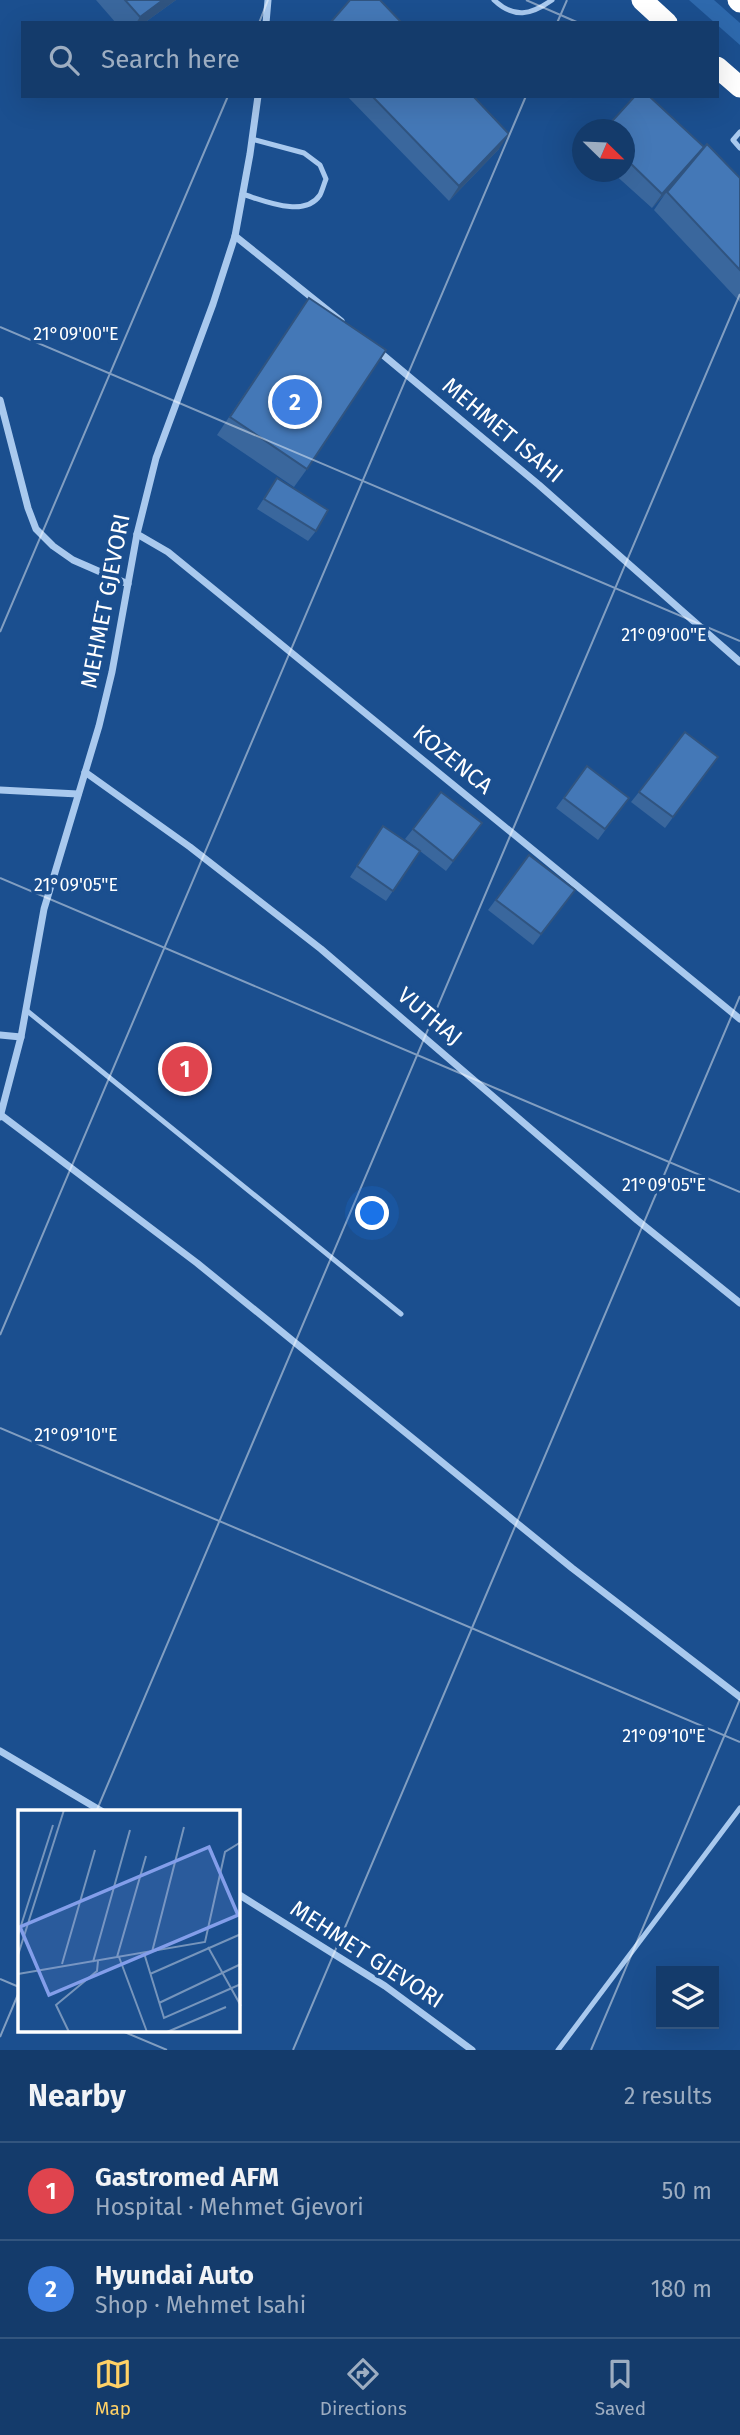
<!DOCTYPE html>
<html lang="en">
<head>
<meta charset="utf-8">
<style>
	:root { --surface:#143b6b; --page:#214673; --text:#f1f3f6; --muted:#9dadc1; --line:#33557e; --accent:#ffd166 }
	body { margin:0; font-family:"Fira Sans",sans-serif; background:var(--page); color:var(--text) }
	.controls { position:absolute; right:21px; bottom:21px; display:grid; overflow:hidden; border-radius:0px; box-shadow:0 7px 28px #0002 }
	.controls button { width:63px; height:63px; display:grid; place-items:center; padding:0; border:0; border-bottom:2px solid var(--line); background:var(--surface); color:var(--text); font:35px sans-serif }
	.compass { position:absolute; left:572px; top:119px; width:63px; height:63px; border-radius:50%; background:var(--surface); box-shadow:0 7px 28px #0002; rotate:113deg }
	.you { position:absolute; left:373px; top:1214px; width:24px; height:24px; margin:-18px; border:5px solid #fff; border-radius:50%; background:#1a73e8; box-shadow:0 0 0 10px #1a73e833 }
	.badge { display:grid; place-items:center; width:46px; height:46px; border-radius:50%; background:var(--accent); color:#fff; font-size:23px; font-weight:700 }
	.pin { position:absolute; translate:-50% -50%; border:4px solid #fff; box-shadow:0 2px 7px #0006 }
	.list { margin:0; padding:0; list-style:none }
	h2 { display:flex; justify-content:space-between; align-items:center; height:91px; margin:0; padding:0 28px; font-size:30px }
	h2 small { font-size:23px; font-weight:400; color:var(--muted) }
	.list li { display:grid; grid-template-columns:46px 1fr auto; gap:21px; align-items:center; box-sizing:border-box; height:98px; padding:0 28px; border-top:2px solid var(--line) }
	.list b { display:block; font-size:26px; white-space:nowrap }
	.list p { margin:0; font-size:23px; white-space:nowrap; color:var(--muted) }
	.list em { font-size:23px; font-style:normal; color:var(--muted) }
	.icon { flex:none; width:38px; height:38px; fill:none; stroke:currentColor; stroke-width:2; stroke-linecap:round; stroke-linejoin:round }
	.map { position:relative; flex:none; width:740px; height:2050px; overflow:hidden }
	.search { position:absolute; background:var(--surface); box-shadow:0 7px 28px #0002; left:21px; right:21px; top:21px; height:77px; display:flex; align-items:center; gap:18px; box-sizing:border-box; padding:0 24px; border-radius:0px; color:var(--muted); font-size:26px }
	.sheet { height:287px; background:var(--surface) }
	nav { display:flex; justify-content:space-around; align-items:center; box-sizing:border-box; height:98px; border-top:2px solid var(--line); background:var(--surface); font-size:19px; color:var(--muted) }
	nav a { display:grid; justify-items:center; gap:4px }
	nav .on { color:var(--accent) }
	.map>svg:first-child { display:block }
	.green { fill:#2e69ad }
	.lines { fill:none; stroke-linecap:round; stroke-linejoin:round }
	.lane { stroke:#a9c9ee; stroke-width:5 }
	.street { stroke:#a9c9ee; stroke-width:7 }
	.highway { stroke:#fff; stroke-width:21 }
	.wall { fill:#3a679d }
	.shaded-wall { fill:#305480 }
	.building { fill:#4478b7; stroke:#305480; stroke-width:2 }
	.ticks { fill:none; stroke:#fff; stroke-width:2; stroke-opacity:0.45 }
	.labels { text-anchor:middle; stroke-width:7; stroke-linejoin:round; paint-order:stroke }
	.street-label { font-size:23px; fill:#fff; stroke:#1b4f8f }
	.inset-road { fill:none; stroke:#7695bc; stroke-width:2 }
	.view { fill:#839eea; fill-opacity:0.15; stroke:#839eea; stroke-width:3.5 }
	.inset-edge { fill:none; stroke:#fff; stroke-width:3.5 }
	.ticks-label { font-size:18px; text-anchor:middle; fill:#fff; stroke:#1b4f8f; stroke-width:7; stroke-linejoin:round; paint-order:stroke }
</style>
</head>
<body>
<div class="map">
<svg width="740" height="2050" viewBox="0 0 740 2050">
	<rect width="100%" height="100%" fill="#1b4f8f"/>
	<path class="green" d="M689,0H714L740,23V45Z"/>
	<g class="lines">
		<g class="lane">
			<path d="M494,0C514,19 531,15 552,0"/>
			<path d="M740,132L733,140L740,148"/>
			<path d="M242,194C263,200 304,219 320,195C322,191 324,184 326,179L320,165L304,153L252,139"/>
			<path d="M26,1010L401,1314"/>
			<path d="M558,2050L740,1808"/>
		</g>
		<g class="street">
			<path d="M266,23L268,0"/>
			<path d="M235,236L341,321"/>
			<path d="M377,350L539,485L740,662"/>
			<path d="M0,400L28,508L36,529L53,546L73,560L128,584"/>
			<path d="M137,534L168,552L740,1019"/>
			<path d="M85,772L190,847L321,949L637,1220L740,1303"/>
			<path d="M0,790L78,794"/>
			<path d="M0,1035L21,1037"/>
			<path d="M1,1115L197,1263L572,1568L740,1697"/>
			<path d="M0,1117L21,1037L44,909L99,726L112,672L137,534L156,458L213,304L235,236L250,154L258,96"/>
			<path d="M0,1751L103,1812"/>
			<path d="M238,1894L385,1986L472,2050"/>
		</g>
		<g class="highway">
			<path d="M642,0L667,23"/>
			<path d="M738,0L740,2"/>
			<path d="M717,67L740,87"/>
		</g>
	</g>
	<g class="wall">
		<path d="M96,0H176L144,23H116Z"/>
		<path d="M347,96H473L499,149L449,201Z"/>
		<path d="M625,130L704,148L740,178V302L654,210L665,194L652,208L612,172H625Z"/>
		<path d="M296,317L307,469L294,487L217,435Z"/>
		<path d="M277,478L316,531L308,541L257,509Z"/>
		<path d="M718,757L665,828L631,802L639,792Z"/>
		<path d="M587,766L629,798L598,840L556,808Z"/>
		<path d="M482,823L446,871L420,851L386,901L350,877L383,826L420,850L405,839L413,829Z"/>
		<path d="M529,855L567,900L533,945L488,910Z"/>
	</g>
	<g class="shaded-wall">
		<path d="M163,0H176L144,23H136L140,17Z"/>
		<path d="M509,134L499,149L449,201L459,186Z"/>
		<path d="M705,148L694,163L652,208L662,194Z"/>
	</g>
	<g class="building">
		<path d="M125,0H163L140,17Z"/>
		<path d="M350,0H380L402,23H330Z"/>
		<path d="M372,96H473L509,134L459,186Z"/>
		<path d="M635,96H649L704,147L662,194L625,158V130H604Z"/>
		<path d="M707,144L740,178V270L667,192Z"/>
		<path d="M309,298L386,350L307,469L230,417Z"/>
		<path d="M277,478L328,510L316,531L264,499Z"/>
		<path d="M685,732L718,757L673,817L639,792Z"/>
		<path d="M587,766L629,798L605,829L564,798Z"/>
		<path d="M441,792L482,823L453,861L413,829Z"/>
		<path d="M383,826L420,851L393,891L357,866Z"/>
		<path d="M529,855L575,890L541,934L496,900Z"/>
	</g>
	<path class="ticks" d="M526,0L579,23M259,23L268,0M557,23L567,0M717,81L740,91M0,327L740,641M0,632L228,96M0,878L740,1192M0,1335L526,96M0,1428L740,1742M96,1812L740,294M0,1979L19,1987M122,2031L167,2050M0,2037L19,1992M293,2050L740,996M591,2050L740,1699"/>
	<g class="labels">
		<g class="street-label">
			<text transform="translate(503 430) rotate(40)" y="8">MEHMET ISAHI</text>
			<text transform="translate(105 601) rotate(-79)" y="8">MEHMET GJEVORI</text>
			<text transform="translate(453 759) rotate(39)" y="8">KOZENCA</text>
			<text transform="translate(430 1016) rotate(40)" y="8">VUTHAJ</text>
			<text transform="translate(367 1954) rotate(33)" y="8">MEHMET GJEVORI</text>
		</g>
	</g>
	<g transform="translate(18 1810)">
		<rect width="222" height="222" fill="#1b4f8f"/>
		<path class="inset-road" d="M0,125L35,15M190,137L223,196M134,142L166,17M126,143L146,208L223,174M0,145L46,0M99,147L128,46M101,147L129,222M75,152L112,20M44,154L77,40M0,164L187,132L207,42L223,32M132,164L223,124M141,193L223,154M51,222L38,195L79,161L80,151M149,222L208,197"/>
		<path class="view" d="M191,37L220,105L31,185L2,117Z"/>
		<rect width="222" height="222" class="inset-edge"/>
	</g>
	<g class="ticks-label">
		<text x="76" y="340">21°09'00"E</text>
		<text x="664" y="641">21°09'00"E</text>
		<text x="76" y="891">21°09'05"E</text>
		<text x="664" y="1191">21°09'05"E</text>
		<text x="76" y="1441">21°09'10"E</text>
		<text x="664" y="1742">21°09'10"E</text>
	</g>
</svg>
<div class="controls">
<button><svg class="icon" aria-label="layers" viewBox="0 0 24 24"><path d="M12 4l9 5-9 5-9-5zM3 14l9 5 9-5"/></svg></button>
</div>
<svg class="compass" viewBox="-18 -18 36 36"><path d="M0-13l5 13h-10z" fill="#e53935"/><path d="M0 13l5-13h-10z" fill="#9dadc1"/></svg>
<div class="you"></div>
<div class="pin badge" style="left:185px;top:1069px;background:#e0444e">1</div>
<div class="pin badge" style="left:295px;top:402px;background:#3f7fe0">2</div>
<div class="search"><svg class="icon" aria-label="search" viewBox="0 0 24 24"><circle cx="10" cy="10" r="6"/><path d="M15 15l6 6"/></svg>Search here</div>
</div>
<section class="sheet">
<h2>Nearby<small>2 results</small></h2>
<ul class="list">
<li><span class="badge" style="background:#e0444e">1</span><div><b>Gastromed AFM</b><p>Hospital · Mehmet Gjevori</p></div><em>50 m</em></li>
<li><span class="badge" style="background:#3f7fe0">2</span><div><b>Hyundai Auto</b><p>Shop · Mehmet Isahi</p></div><em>180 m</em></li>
</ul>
</section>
<nav>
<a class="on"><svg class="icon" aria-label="map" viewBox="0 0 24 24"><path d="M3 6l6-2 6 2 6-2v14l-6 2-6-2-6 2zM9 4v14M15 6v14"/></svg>Map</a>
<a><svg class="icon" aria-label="directions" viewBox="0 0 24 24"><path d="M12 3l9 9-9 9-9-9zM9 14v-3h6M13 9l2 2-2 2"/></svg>Directions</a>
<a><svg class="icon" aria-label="saved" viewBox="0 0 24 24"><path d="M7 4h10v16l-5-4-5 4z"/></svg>Saved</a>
</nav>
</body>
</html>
